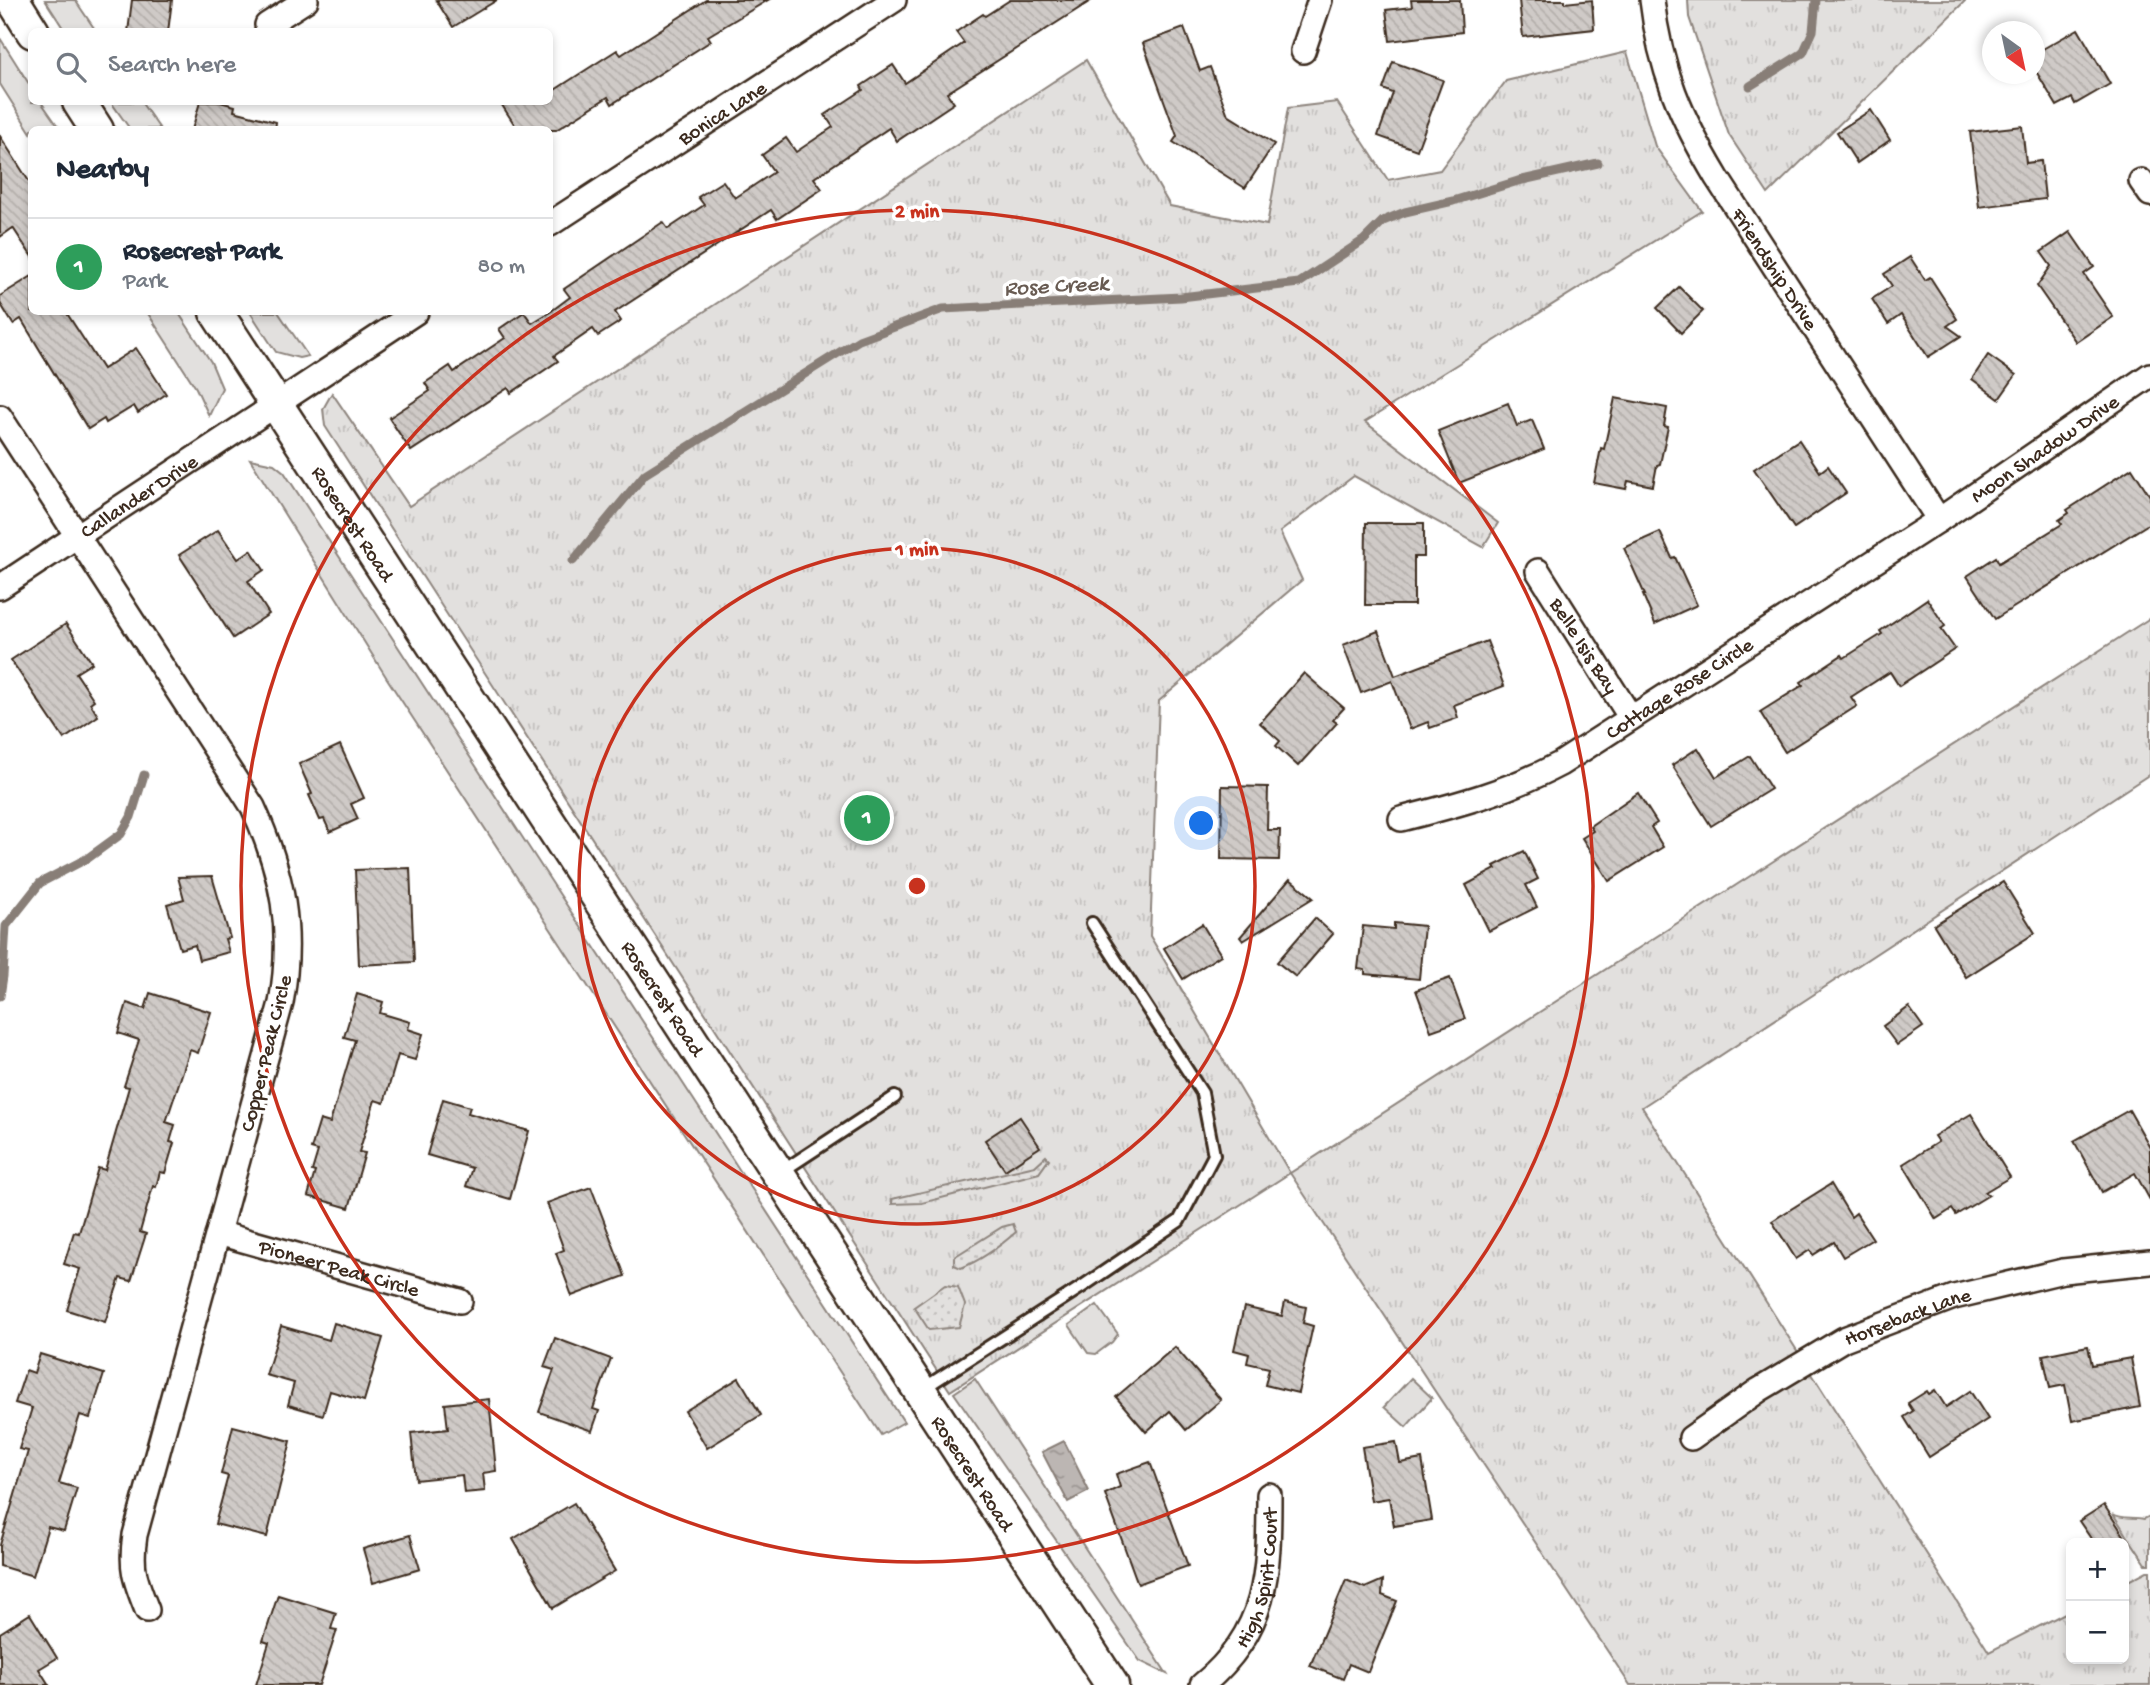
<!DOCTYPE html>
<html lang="en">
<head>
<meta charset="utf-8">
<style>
	:root { --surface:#fff; --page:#f6f6f7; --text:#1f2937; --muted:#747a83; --line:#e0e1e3; --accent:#c8321e }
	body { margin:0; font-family:"Gochi Hand",sans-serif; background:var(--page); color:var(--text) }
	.controls { position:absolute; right:21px; bottom:21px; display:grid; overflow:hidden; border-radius:10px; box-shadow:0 4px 10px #0003 }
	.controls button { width:63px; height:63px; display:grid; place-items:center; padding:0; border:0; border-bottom:2px solid var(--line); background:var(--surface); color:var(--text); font:35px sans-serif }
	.compass { position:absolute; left:1982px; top:21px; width:63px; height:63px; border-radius:50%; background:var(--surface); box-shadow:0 4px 10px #0003; rotate:147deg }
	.you { position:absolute; left:1202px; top:824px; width:24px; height:24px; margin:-18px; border:5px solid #fff; border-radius:50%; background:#1a73e8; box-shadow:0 0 0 10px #1a73e833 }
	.badge { display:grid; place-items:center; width:46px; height:46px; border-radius:50%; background:var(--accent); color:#fff; font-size:23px; font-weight:700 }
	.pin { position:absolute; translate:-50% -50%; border:4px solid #fff; box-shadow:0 2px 7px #0006 }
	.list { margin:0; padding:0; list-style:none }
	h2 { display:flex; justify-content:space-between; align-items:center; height:91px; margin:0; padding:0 28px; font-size:30px }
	h2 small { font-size:23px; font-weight:400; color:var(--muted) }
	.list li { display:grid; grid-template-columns:46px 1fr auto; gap:21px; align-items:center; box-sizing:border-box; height:98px; padding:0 28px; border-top:2px solid var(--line) }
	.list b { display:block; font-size:26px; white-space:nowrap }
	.list p { margin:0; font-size:23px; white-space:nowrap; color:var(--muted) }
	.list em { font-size:23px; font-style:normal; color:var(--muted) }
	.icon { flex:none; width:38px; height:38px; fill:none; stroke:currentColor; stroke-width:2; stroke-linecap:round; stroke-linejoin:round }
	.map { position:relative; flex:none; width:2150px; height:1685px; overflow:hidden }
	.search { position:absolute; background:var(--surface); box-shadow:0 4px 10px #0003; left:28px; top:28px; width:525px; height:77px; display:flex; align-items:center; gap:18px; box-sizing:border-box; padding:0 24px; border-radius:10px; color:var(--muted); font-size:26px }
	.panel { position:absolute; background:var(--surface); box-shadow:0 4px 10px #0003; left:28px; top:126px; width:525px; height:189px; border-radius:10px }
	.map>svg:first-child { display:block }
	.grass { fill:#e2e0de; stroke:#8e857e; stroke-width:2 }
	.park { fill:url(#park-tufts); stroke:#8e857e; stroke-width:2 }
	.garden { fill:url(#garden-dots); stroke:#8e857e; stroke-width:2 }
	.water { fill:url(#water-ripples); stroke:#887e77; stroke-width:2 }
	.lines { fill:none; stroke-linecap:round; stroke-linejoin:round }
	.stream { stroke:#887e77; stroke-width:9 }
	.building { fill:url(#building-back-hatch); stroke:#3b2a1e; stroke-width:2 }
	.lane-casing { stroke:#3b2a1e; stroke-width:16 }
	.street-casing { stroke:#3b2a1e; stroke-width:28 }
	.secondary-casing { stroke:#3b2a1e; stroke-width:37 }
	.lane { stroke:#fff; stroke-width:10 }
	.street { stroke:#fff; stroke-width:23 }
	.secondary { stroke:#fff; stroke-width:32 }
	.ring { fill:none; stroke:#c8321e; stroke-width:3.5 }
	.labels { text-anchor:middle; stroke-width:7; stroke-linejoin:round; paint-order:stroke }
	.street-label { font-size:21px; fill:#3b2a1e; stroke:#fff }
	.water-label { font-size:23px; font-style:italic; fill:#685b52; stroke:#fff }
	.centre { fill:#c8321e; stroke:#fff; stroke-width:3.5 }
	.ring-label { font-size:21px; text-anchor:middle; font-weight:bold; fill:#c8321e; stroke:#fff; stroke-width:7; stroke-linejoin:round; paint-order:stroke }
</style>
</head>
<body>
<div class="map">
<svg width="2150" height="1685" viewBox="0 0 2150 1685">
	<defs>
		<pattern id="park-tufts" width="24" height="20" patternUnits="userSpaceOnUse" patternTransform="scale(1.75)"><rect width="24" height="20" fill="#e2e0de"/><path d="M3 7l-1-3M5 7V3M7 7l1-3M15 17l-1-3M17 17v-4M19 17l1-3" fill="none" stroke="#c3c0be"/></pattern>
		<pattern id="garden-dots" width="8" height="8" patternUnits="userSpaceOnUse" patternTransform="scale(1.75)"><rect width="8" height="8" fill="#e2e0de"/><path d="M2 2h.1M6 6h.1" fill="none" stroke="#c3c0be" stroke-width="1.8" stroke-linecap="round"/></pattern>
		<pattern id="water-ripples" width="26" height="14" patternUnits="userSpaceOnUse" patternTransform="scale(1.75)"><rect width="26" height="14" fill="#bcb6b3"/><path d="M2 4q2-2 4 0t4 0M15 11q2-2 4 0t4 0" fill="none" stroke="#9a9491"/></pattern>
		<pattern id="building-back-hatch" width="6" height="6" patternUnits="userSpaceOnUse" patternTransform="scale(1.75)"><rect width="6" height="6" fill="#cfcac7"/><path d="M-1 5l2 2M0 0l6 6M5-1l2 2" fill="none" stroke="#b3aeaa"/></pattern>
	</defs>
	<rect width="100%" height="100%" fill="#fff"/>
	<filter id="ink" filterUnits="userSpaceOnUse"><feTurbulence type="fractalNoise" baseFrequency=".0143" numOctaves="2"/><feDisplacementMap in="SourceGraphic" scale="14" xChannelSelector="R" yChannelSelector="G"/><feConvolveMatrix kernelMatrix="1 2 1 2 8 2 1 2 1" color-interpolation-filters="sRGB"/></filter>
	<g filter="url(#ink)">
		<g class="grass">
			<path d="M45,0H75L96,31H65Z"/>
			<path d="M0,38L31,87L32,102H41L60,129L32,130L31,133L0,84Z"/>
			<path d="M111,102H141L160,129H130Z"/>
			<path d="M147,312H178L211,362L222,388L209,416L196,388Z"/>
			<path d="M250,312H278L308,356L299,358L276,352Z"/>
			<path d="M250,459L274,464L284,472L904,1422L881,1435L388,680Z"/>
			<path d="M1097,1305L1118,1334L1112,1342L1096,1354L1088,1353L1069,1325Z"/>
			<path d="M1411,1378L1432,1398L1406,1427L1384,1407Z"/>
			<path d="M975,1379L1167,1674L1140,1661L954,1393Z"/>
		</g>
		<g class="park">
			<path d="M1688,0H1966L1768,194L1729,135L1689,17Z"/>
			<path d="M1627,52L1655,146L1702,211L1365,422L1498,523L1483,547L1354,476L1280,532L1302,580L1159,701L1150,936L1290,1173L2150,618V774L1642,1107L1989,1652L2071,1610V1659H2124V1583L2147,1571H2150V1685H1630L1290,1173L950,1391L325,426L323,409L332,393L409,506L1086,60L1170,206L1267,225L1288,108L1337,102L1388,180L1440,170L1506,81Z"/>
			<path d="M2113,1514C2123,1520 2133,1516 2144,1519L2150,1516V1564H2146Z"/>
		</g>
		<g class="garden">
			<path d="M1046,1156L1049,1159L1039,1173L922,1203L892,1204V1199L1035,1166Z"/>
			<path d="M1013,1224L1016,1232C999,1247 982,1260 961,1268L954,1265V1257L1002,1227Z"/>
			<path d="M945,1285L958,1287L965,1305L959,1327L929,1330L914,1307Z"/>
		</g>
		<path class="water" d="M1064,1441L1089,1491L1068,1502L1042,1452Z"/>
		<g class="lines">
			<g class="stream">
				<path d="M1750,86L1803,53L1813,31L1816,0"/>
				<path d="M573,561L645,474L859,340L943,309L1181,297L1299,283L1364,240L1383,221L1405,212L1453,201L1518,181L1598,163"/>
				<path d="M0,996L3,976L6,926L40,883L88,858L121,834L131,817L144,775"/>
			</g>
		</g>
		<g class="building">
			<path d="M132,0H172L168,32H128Z"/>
			<path d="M436,0H497L453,27Z"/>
			<path d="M706,0H768L708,36L711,41L612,104L608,97L556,130H518L500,102H550V93L617,50L621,55Z"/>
			<path d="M1010,0H1092L947,93L954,103L897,141L889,128L814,178L822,189L777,219L771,210L615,312L621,321L598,336L593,329L554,356L558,361L511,393L508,388L411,451L389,418L430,391L425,383L450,366L454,372L505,338L499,329L524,312L532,323L550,312L570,297L564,289L663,222L668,229L704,205L698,197L723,181L735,198L774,172L762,155L786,138L796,152L833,127L825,115L863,90L861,86L893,65L905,83L964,43L956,32L983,14L985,16Z"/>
			<path d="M1411,0H1460L1462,32L1390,41L1386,10L1412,7Z"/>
			<path d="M1519,0H1565V3L1592,0L1594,29L1523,37Z"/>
			<path d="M1184,28L1200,71L1210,67L1228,115L1274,144L1245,188L1173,142L1177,136L1143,43Z"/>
			<path d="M2078,29L2110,84L2075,104L2072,98L2057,106L2034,68V54Z"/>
			<path d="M1393,62L1443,80L1417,150L1378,136L1393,93L1383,89Z"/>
			<path d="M200,102H220L235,106L234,111L276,122L275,130H192Z"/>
			<path d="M1871,110L1890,140L1857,163L1837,132Z"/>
			<path d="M2022,126L2026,163L2041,161L2045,199L1979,207L1970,132Z"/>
			<path d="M0,136L32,186V257L13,228L0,237Z"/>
			<path d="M2070,232L2094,267L2084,274L2113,317L2076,342L2037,286L2051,266L2041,252Z"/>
			<path d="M1910,257L1925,280L1930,277L1957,319L1947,326L1961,336L1928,357L1901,315L1888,324L1872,299L1892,286L1884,274Z"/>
			<path d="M32,276V312H66L103,369L136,348L166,394L138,413L134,406L106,423L104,419L88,429L21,319L13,324L0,303V296Z"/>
			<path d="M1679,287L1703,311L1681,333L1657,308Z"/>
			<path d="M1988,355L2016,375L1999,399L1972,379Z"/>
			<path d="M1615,398L1667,408L1664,426L1668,427L1660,464L1657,465L1653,486L1628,481L1626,489L1594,483L1601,448L1604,449Z"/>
			<path d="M1508,403L1517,426L1532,420L1544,449L1459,483L1438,431Z"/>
			<path d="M1799,440L1820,472L1828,466L1846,493L1794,528L1754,469Z"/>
			<path d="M2132,468L2150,496V523L1995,619L1967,576L1996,557L1999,563L2062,524L2059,520L2069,513L2067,510Z"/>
			<path d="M1366,523H1424V557H1414V605H1365Z"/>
			<path d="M218,530L238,559L251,550L264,570L248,581L269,614L233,638L179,555Z"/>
			<path d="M1660,532L1672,558L1675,557L1697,605L1655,624L1643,595H1645L1624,548Z"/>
			<path d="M1927,599L1945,626L1941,629L1955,649L1899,686L1890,672L1851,697L1857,706L1785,752L1760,712L1803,685L1801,682L1842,655L1844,658L1882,634L1880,631Z"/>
			<path d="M66,624L92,663L76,673L94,700L90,703L98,716L64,739L11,660Z"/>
			<path d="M1378,631L1395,676L1487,641L1504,686L1454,705L1458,718L1430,728L1428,722L1410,729L1392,681L1361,693L1343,645Z"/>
			<path d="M1304,673L1344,708L1333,720L1337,723L1298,766L1276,746L1280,741L1260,723Z"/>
			<path d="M340,745L364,798L351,804L358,819L330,832L324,819L320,820L309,795L312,794L299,764Z"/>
			<path d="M1698,748L1716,777L1750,756L1771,789L1711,826L1672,765Z"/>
			<path d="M1222,786L1268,787L1267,830H1280L1279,860L1221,859Z"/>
			<path d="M1638,793L1657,823L1651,827L1663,847L1609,881L1582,838L1593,831L1590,826Z"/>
			<path d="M1524,851L1538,879L1526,885L1537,907L1489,931L1466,885L1496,869L1494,866Z"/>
			<path d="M410,868L414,962L359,965L355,870Z"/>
			<path d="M212,876L230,938L225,939L229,952L199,960L195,945L180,949L167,904L184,899L178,877Z"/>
			<path d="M1290,879L1313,898L1243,941L1240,937Z"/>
			<path d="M2003,882L2035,933L1966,977L1934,925Z"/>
			<path d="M1315,918L1333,934L1296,977L1277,962Z"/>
			<path d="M1394,923L1424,926L1419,979L1365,974V970L1358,969L1363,926L1394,929Z"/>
			<path d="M1202,924L1221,955L1183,979L1164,948Z"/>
			<path d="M1450,978L1465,1019L1431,1031L1416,990Z"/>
			<path d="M150,993L211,1012L198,1053L190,1050L166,1122L175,1125L170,1142L174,1143L165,1173L160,1172L156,1187L153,1186L140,1232L146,1234L131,1281L120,1278L105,1322L67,1310L80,1269L64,1264L74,1232L79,1233L98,1168L105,1170L129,1087L124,1086L139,1040L118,1033L127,1003L145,1009Z"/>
			<path d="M357,994L383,1002L380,1013L410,1022L408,1029L423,1034L415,1060L398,1055L384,1103L375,1100L359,1152L365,1153L349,1208L308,1196L315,1172L312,1171L318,1151L311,1149L320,1120L330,1123L355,1040L344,1037Z"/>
			<path d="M1909,1007L1923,1027L1897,1045L1883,1026Z"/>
			<path d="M443,1099L470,1107L468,1113L529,1131L510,1199L466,1186L472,1168L427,1155Z"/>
			<path d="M2129,1110L2150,1147V1200L2135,1173L2102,1192L2074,1141Z"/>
			<path d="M1971,1114L2010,1177L1985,1192L1989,1195L1956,1215L1952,1209L1936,1219L1903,1164L1938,1142L1934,1136Z"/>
			<path d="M1020,1117L1040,1147L1005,1170L985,1140Z"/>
			<path d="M1831,1184L1851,1217L1856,1213L1873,1239L1843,1257L1834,1242L1813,1255L1810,1250L1796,1259L1772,1221Z"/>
			<path d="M591,1187L625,1276L572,1296L556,1253L564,1250L547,1203Z"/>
			<path d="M1285,1302L1306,1307L1303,1323L1313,1326L1298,1393L1265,1385L1269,1368L1247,1363L1249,1354L1234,1350L1244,1307L1282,1316Z"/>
			<path d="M334,1323L383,1338L364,1401L330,1391L323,1415L288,1405L294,1383L266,1375L281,1326L329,1340Z"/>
			<path d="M555,1338L611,1359L593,1409L599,1411L592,1431L539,1412L554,1370L544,1367Z"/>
			<path d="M2088,1346L2092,1365L2131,1358L2140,1407L2072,1421L2065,1385L2050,1388L2043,1355Z"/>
			<path d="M1175,1347L1221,1400L1186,1430L1170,1411L1146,1432L1116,1397Z"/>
			<path d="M40,1354L104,1374L90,1418L80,1415L59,1483L77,1488L64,1531L48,1527L33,1576L0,1566V1545L28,1451L19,1449L32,1408L15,1403L26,1370L34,1373Z"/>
			<path d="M739,1378L761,1415L707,1448L685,1411Z"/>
			<path d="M1935,1390L1946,1407L1970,1391L1988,1419L1929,1457L1904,1417L1913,1411L1908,1403L1927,1391L1929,1394Z"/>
			<path d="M489,1399L496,1471L483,1473L485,1491L464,1493L462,1475L416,1480L411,1433L448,1429L445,1404Z"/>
			<path d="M233,1426L291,1441L267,1537L215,1524L228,1476L221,1474Z"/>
			<path d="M1396,1442L1400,1463L1422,1459L1432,1520L1394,1526L1389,1498L1371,1501L1362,1447Z"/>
			<path d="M1150,1462L1188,1566L1138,1584L1105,1494L1120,1487L1116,1474Z"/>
			<path d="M574,1503L615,1571L553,1608L513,1539Z"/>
			<path d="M2104,1505L2129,1543H2094L2079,1521Z"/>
			<path d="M410,1535L420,1569L373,1583L363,1549Z"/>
			<path d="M1346,1580L1365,1588L1383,1580L1382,1595L1397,1601L1368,1672L1349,1664L1343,1679L1310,1666Z"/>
			<path d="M278,1595L336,1613L331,1629L337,1630L319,1685H256L269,1643L263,1641Z"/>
			<path d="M30,1614L57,1658L39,1669L49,1685H0V1633Z"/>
		</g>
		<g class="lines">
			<g class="lane-casing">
				<g id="lane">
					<path d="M781,1172L895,1097"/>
					<path d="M921,1390L1080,1288L1179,1221L1214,1155L1202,1093L1092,923"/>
				</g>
			</g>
			<g class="street-casing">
				<g id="street">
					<path id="s1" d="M1652,0C1660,70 1681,118 1717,178L1939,520"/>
					<path d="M267,25L306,0"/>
					<path d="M1303,51L1320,0"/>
					<path d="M2141,181L2150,194"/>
					<path id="s2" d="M550,224L894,0"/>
					<path d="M0,417L253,807C283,873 294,931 281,1003L135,1535C130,1568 135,1580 147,1610"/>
					<path id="s3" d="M1538,571L1631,718"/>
					<path id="s4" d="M0,587L416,312"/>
					<path id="s5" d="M1401,819C1457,805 1509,791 1560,764L1939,520L2150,375"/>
					<path id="s6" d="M218,1233L460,1301"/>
					<path id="s7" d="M1691,1438L1759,1390L1844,1339L1954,1297L2063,1271L2150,1262"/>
					<path id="s8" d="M1202,1685C1268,1631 1269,1574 1269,1495"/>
				</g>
			</g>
			<g class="secondary-casing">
				<g id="secondary">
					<path d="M13,0L33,32"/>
					<path d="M79,102L97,130"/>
					<path id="s9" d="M216,312L1112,1685"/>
				</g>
			</g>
			<use href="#lane" class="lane"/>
			<use href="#street" class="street"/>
			<use href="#secondary" class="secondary"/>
		</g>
	</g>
	<g class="ring">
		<circle cx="917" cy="886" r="338"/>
		<circle cx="917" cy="886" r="676"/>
	</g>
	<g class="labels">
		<g class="street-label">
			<text dy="7" stroke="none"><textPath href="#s2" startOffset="205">Bonica Lane</textPath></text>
			<text dy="7" stroke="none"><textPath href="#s1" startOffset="299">Friendship Drive</textPath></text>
			<text dy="7" stroke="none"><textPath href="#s5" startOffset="747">Moon Shadow Drive</textPath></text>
			<text dy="7" stroke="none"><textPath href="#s4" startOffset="166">Callander Drive</textPath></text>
			<text dy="7" stroke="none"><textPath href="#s9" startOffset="252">Rosecrest Road</textPath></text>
			<text dy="7" stroke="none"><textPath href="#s3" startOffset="88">Belle Isis Bay</textPath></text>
			<text dy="7" stroke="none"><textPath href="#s5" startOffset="310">Cottage Rose Circle</textPath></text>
			<text dy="7" stroke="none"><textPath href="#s9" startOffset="819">Rosecrest Road</textPath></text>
			<text transform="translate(265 1053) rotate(-76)" y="7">Copper Peak Circle</text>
			<text dy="7" stroke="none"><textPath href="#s6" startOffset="126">Pioneer Peak Circle</textPath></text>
			<text dy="7" stroke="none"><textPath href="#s7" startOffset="250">Horseback Lane</textPath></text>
			<text dy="7" stroke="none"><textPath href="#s9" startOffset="1386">Rosecrest Road</textPath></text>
			<text dy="7" stroke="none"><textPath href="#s8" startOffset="126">High Spirit Court</textPath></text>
		</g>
		<g class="water-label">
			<text transform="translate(1056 284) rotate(-3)" y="8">Rose Creek</text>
		</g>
	</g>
	<circle cx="917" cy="886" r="10" class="centre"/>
	<g class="ring-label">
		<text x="917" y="217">2 min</text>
		<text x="917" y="555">1 min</text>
	</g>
</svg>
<div class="controls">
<button>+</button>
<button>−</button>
</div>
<svg class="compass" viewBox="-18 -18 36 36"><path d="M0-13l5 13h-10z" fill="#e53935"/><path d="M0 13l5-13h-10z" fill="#747a83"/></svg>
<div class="you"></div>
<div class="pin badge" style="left:867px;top:818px;background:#2e9e5b">1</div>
<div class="search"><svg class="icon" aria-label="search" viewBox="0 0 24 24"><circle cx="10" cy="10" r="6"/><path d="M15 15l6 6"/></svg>Search here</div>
<section class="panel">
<h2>Nearby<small></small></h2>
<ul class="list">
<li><span class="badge" style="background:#2e9e5b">1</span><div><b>Rosecrest Park</b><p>Park</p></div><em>80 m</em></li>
</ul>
</section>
</div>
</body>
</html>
